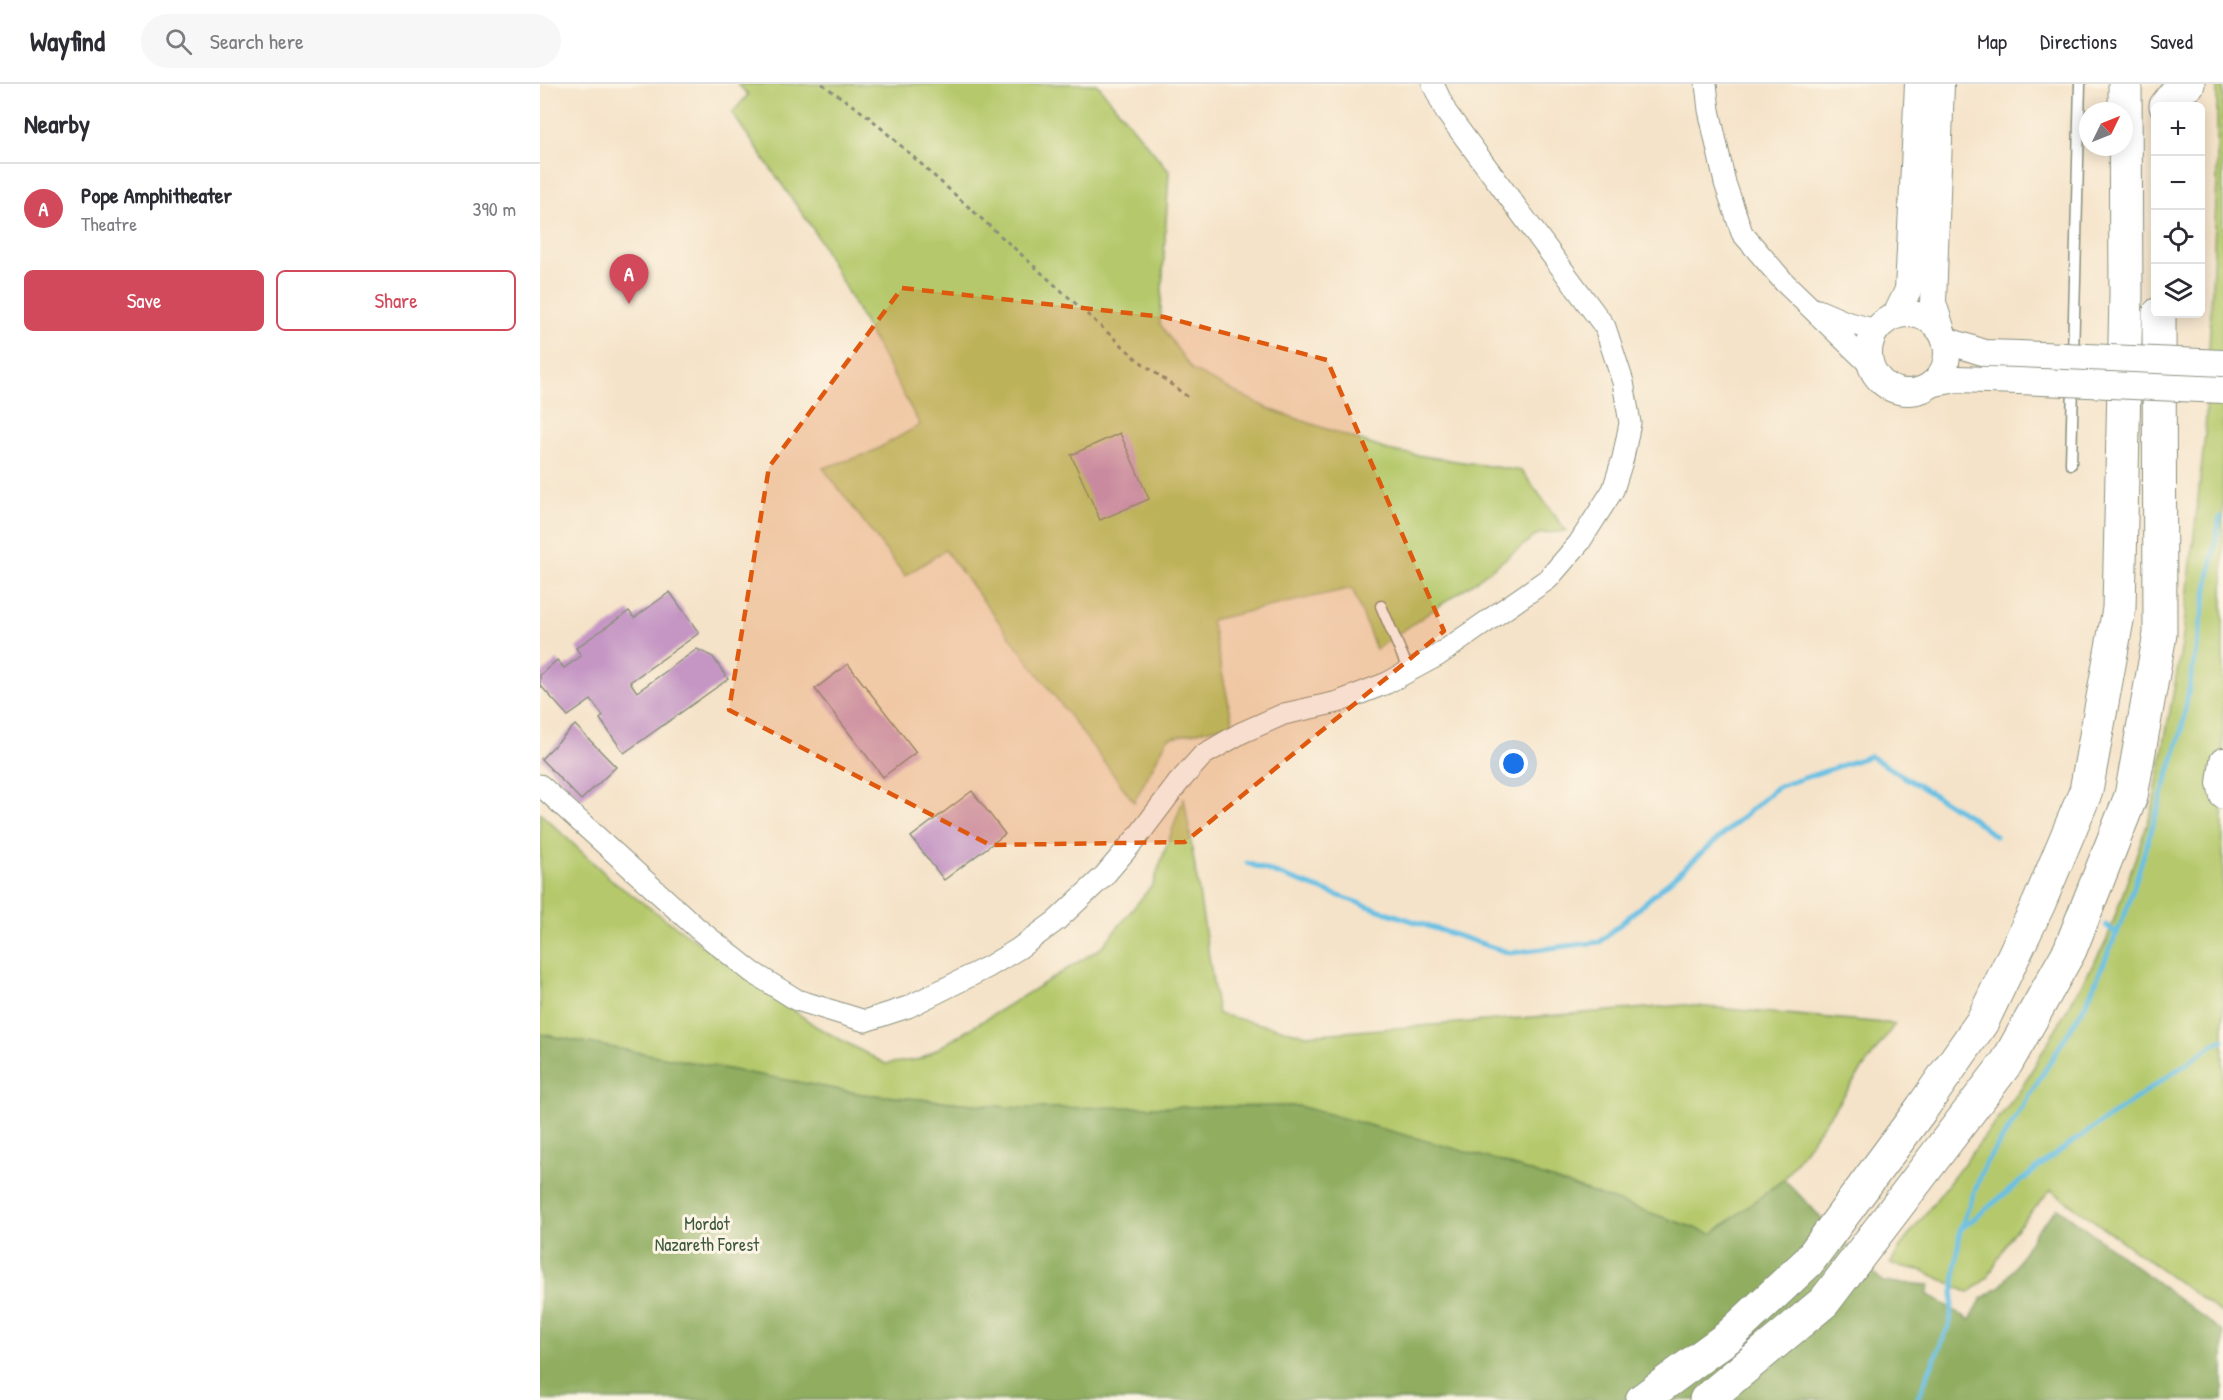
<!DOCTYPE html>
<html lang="en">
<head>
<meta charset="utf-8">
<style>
	:root { --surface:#fff; --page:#f7f7f7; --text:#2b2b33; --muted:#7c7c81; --line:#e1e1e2; --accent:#d1495b }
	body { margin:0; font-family:"Patrick Hand",sans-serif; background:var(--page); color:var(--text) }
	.controls { position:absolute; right:18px; top:18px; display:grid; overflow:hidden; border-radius:9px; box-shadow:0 3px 15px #0003 }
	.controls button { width:54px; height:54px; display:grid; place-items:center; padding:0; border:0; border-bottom:2px solid var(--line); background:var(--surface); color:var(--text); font:30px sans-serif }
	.compass { position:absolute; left:1539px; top:18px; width:54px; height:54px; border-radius:50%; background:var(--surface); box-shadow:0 3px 15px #0003; rotate:47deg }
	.you { position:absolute; left:974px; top:680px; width:21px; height:21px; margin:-15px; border:4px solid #fff; border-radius:50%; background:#1a73e8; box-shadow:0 0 0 9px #1a73e833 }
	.badge { display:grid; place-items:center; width:39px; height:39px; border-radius:50%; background:var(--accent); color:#fff; font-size:20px; font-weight:700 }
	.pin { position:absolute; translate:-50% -50px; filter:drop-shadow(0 2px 3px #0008) }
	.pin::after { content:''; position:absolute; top:32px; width:21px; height:18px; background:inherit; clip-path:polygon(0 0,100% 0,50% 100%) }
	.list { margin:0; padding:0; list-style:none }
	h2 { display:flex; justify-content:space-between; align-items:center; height:78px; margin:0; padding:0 24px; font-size:26px }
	h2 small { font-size:20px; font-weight:400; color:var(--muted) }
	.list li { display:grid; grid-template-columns:39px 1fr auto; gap:18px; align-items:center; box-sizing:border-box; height:90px; padding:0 24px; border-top:2px solid var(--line) }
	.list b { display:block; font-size:22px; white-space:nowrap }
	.list p { margin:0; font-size:20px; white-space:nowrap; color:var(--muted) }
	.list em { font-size:20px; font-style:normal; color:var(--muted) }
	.actions { display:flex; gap:12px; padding:18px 24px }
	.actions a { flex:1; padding:14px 0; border:2px solid var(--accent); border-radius:9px; text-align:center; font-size:21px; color:var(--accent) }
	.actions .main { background:var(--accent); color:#fff }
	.icon { flex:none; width:33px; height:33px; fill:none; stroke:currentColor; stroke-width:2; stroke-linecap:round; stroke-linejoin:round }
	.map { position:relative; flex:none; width:1683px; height:1316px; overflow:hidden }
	header { display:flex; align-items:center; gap:36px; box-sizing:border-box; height:84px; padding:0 30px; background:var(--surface); border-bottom:2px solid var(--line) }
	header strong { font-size:28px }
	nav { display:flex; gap:33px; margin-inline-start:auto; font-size:21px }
	.search { width:420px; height:54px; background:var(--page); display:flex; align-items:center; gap:15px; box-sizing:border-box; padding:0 21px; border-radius:33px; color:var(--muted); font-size:22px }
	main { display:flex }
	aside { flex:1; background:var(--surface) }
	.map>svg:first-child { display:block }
	.green { fill:#b5c96c; stroke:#6a8350; stroke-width:1.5 }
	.forest { fill:#90ad60; stroke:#58754a; stroke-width:1.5 }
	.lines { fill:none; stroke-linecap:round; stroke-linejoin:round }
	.stream { stroke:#67c0e4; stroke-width:5 }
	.building { fill:#c596c4 }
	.service-casing { stroke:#8a907e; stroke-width:13 }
	.minor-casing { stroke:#8a907e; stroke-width:23 }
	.tertiary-casing { stroke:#8a907e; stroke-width:28 }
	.trunk-casing { stroke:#8a907e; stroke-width:35 }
	.path { stroke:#8a907e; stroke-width:3; stroke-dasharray:4.5 4.5; stroke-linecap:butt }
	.service { stroke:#fff; stroke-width:10 }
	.minor { stroke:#fff; stroke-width:21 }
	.tertiary { stroke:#fff; stroke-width:26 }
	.trunk { stroke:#fff; stroke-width:33 }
	.tertiary-bridge-casing { stroke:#8a907e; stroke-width:28; stroke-linecap:butt }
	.tertiary-bridge { stroke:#fff; stroke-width:26 }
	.marked { fill:#de580e; fill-opacity:0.2; stroke:#de580e; stroke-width:4.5; stroke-dasharray:12 8; stroke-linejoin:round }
	.labels { text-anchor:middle; stroke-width:6; stroke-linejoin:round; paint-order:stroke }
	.park-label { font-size:18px; fill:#3d593f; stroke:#fcf5e5 }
</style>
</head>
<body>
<header>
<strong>Wayfind</strong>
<div class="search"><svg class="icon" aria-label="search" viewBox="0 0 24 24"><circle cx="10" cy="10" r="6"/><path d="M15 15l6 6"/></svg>Search here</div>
<nav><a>Map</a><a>Directions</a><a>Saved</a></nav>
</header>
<main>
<aside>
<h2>Nearby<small></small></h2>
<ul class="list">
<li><span class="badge">A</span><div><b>Pope Amphitheater</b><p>Theatre</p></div><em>390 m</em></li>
</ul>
<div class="actions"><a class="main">Save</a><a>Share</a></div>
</aside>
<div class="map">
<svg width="1683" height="1316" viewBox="0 0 1683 1316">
	<rect width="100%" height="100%" fill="#fcf5e5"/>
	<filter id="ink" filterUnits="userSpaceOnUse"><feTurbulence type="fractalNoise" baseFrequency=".0167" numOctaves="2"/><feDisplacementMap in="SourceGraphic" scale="12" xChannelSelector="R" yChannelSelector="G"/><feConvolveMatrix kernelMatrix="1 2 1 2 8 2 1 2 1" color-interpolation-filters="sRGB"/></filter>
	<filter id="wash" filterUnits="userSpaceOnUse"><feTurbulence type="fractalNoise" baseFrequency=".008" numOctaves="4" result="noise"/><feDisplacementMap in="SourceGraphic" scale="24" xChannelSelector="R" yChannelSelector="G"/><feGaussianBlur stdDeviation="1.35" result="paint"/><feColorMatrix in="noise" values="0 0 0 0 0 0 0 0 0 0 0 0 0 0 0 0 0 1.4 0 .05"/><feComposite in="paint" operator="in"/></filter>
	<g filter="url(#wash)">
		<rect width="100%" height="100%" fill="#f5e3c9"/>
		<g class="green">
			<path d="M198,0H557L629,87L620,240L652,286L729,325L850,367L982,387L1026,447L998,450L936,497L836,565L812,504L671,536L693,640L628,654L594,718L405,466L365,492L283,384L330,369L380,341L273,145L192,29L208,11Z"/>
			<path d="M1677,0H1683V1230L1511,1106L1472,1150L1448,1193L1429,1209L1384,1187L1350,1180L1363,1159L1481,1005L1566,858L1612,726L1642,561L1665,350L1677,98Z"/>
			<path d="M644,713L678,930L767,951L1145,921L1355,940L1244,1095L1172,1150L956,1076L478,1024L322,1010L0,950V729L75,799L277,943L346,980L381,975L561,864L613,800Z"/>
		</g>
		<path class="forest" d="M0,950L322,1010L478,1024L759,1022L956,1076L1172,1150L1244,1095L1343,1198L1390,1201L1387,1210L1430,1236L1442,1214L1460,1203L1473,1186L1496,1147L1518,1124L1683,1248V1316H0Z"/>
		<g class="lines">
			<g class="stream">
				<path d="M707,779L833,824L970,869L1060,858L1237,703L1330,672L1432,734L1455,752"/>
				<path d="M1566,841L1577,850"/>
				<path d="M1422,1144L1510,1074L1676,959L1683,956"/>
				<path d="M1377,1316L1410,1239L1420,1146L1445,1080L1467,1048L1547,918L1587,825L1641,649L1680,433"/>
			</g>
		</g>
		<g id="blocks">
			<g class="building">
				<path d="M580,349L609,415L560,436L531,371Z"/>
				<path d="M130,508L159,549L90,598L97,608L157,565L173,573L188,595L84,669L60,635L63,632L51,616L28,632L0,601V591L17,576L24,584L41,572L36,564L89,527L94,534Z"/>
				<path d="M308,580L376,668L343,693L275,605Z"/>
				<path d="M35,641L76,683L41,716L1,675Z"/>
				<path d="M432,707L465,750L404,796L371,753Z"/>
			</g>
		</g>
	</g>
	<g filter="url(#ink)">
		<use href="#blocks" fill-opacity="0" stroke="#8a907e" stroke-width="1.5"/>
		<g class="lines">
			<g class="service-casing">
				<g id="service">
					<path d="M1533,273L1540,0"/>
					<path d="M1531,380L1533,300"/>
					<path d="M841,522L869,587"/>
				</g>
			</g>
			<g class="minor-casing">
				<g id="minor">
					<path d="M1166,0L1169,26L1185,99L1202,149L1244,198L1330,281"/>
					<path d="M1278,226L1306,238L1336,246"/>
					<path d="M0,701L158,845L212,888L257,916L325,937L368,923L448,883L478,865L516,837L564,792L598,752L638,699L663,671L701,649L744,630L798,618L847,599L897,572L1008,495L1039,459L1073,406L1083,374L1090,339L1083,298L1065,243L906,28L893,0"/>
				</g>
			</g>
			<g class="tertiary-casing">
				<g id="tertiary">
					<path d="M1401,0L1393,219L1403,250"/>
					<circle cx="1368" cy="269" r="39"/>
					<path d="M1356,231L1368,206L1378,0"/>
					<path d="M1405,256L1445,269L1479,270"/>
					<path d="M1395,299L1417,295L1479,297"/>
					<path d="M1683,677L1680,699L1683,712"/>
				</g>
			</g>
			<g class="trunk-casing">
				<g id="trunk">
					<path d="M1626,22L1640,4L1648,0"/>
					<path d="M1102,1316L1188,1253L1268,1178L1382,1024L1442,938L1499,819L1546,707L1579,525L1586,211L1585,0"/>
					<path d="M1166,1316L1284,1218L1467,978L1530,866L1591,712L1620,550L1619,230"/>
				</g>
			</g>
			<path class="path" d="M282,0L329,33L598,276L648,313"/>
			<use href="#service" class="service"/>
			<use href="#minor" class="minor"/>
			<use href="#tertiary" class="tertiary"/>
			<use href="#trunk" class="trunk"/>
			<g class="tertiary-bridge-casing">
				<g id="tertiary-bridge">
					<path d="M1479,270L1683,279"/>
					<path d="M1479,297L1683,306"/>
				</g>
			</g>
			<use href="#tertiary-bridge" class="tertiary-bridge"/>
		</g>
	</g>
	<path class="marked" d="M362,204L624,233L787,276L904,547L645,758L450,761L189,626L229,383Z"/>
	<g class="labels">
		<g class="park-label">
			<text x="167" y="1146">Mordot<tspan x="167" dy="21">Nazareth Forest</tspan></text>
		</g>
	</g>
</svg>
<div class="controls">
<button>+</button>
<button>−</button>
<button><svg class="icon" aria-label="locate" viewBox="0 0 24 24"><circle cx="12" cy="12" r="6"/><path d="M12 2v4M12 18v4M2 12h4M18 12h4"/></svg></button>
<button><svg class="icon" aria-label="layers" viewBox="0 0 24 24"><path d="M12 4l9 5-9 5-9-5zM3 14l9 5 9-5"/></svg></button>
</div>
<svg class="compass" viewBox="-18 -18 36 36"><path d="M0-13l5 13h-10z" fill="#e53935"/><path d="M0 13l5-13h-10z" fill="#7c7c81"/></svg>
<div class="you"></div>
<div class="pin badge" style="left:89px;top:220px">A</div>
</div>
</main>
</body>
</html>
